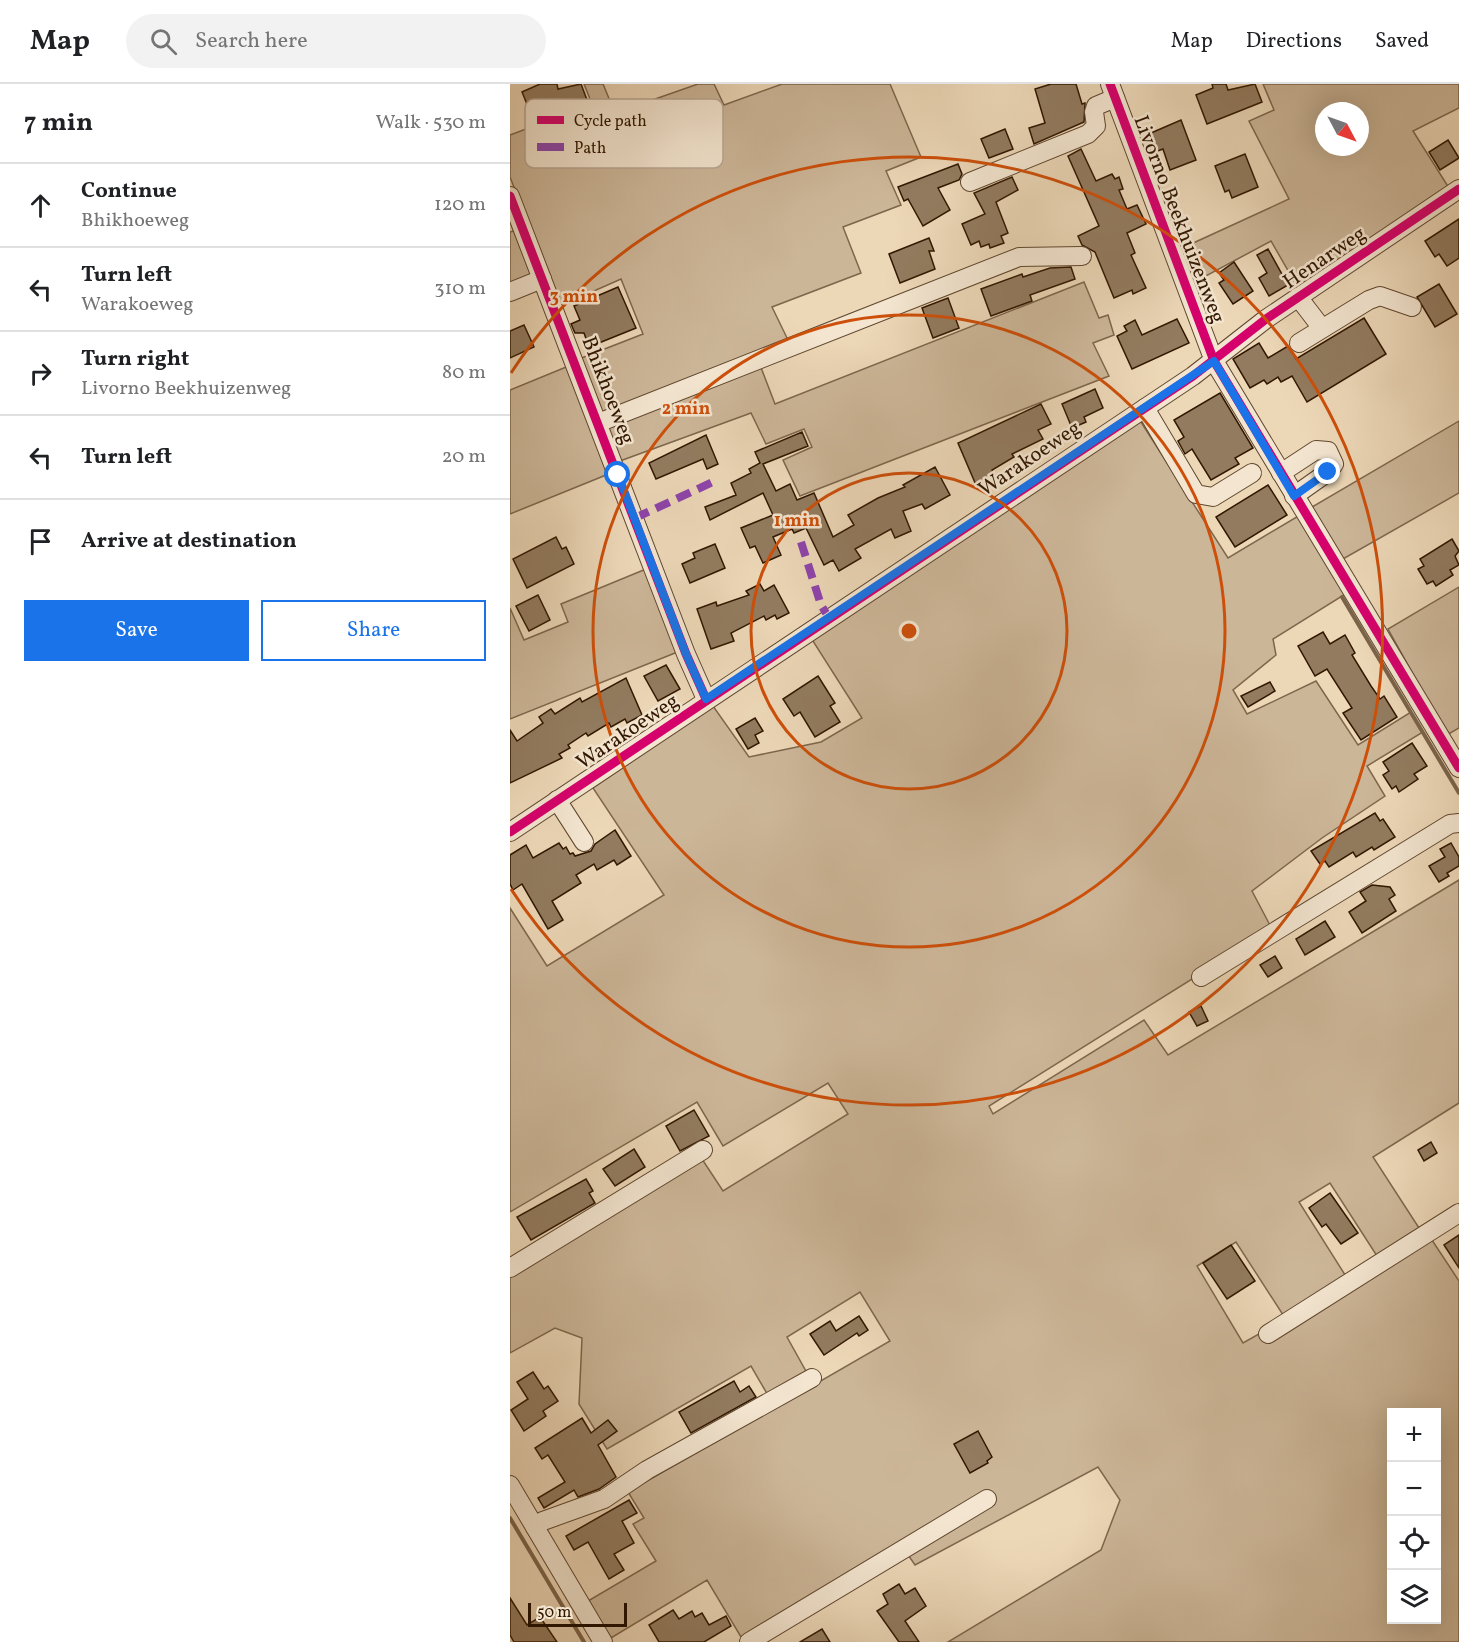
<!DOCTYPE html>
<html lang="en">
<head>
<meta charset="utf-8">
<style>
	:root { --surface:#fff; --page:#f2f2f2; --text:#202124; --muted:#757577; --line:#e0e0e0; --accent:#1a73e8 }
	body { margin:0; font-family:Vollkorn,serif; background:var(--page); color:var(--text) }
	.controls { position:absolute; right:18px; bottom:18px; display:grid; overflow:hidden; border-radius:0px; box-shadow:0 6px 24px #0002 }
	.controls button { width:54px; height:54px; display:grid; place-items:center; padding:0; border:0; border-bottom:2px solid var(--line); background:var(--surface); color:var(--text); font:30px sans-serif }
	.compass { position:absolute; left:805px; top:18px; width:54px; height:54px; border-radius:50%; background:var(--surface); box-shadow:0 6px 24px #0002; rotate:131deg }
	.scale { position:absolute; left:18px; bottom:15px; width:99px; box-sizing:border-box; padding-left:6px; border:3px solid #311700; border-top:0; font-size:16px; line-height:21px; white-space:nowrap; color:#311700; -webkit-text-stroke:4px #f3e5d0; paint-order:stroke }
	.stop { position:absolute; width:18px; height:18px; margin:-14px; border:4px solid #1a73e8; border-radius:50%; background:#fff }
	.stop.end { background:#1a73e8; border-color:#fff; box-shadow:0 2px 6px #0008 }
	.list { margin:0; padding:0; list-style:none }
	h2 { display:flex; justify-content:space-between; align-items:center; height:78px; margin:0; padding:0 24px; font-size:26px }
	h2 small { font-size:20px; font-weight:400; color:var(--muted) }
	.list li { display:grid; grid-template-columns:39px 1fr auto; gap:18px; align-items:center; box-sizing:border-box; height:84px; padding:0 24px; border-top:2px solid var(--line) }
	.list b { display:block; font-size:22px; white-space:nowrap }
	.list p { margin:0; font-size:20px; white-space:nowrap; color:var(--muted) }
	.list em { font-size:20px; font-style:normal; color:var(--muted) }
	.actions { display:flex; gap:12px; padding:18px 24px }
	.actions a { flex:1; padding:14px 0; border:2px solid var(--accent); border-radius:0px; text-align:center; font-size:21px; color:var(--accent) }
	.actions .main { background:var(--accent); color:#fff }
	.icon { flex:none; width:33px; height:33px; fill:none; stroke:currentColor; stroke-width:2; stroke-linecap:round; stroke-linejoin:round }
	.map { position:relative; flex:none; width:949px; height:1558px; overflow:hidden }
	header { display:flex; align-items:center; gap:36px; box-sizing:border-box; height:84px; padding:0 30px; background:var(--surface); border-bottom:2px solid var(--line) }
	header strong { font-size:28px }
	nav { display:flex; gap:33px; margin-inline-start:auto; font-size:21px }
	.search { width:420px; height:54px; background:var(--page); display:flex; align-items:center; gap:15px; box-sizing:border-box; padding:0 21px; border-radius:33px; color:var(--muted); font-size:22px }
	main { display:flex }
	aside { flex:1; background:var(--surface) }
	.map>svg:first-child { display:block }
	.green { fill:#ccb698; stroke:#7e664c; stroke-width:1.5; fill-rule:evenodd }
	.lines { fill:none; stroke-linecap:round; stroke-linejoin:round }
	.stream { stroke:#7b6349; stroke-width:4 }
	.building { fill:#927b5f; stroke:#311700; stroke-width:1.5 }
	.minor-casing { stroke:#60472e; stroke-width:20 }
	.minor { stroke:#f3e5d0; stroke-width:18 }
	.quiet { stroke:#8e44ad; stroke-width:8; stroke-dasharray:15 8; stroke-linecap:butt }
	.cycleway-casing { stroke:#f3e5d0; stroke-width:13 }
	.cycleway { stroke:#d6006c; stroke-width:9 }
	.route { stroke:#1a73e8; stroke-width:8 }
	.ring { fill:none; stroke:#cd4f0a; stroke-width:3 }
	.labels { text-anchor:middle; stroke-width:5; stroke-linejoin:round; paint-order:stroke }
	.street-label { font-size:21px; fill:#311700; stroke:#f3e5d0 }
	.key { fill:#f3e5d0; stroke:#b9a792; stroke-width:1.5 }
	.key-label { font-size:16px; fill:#311700 }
	.centre { fill:#cd4f0a; stroke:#f3e5d0; stroke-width:3 }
	.ring-label { font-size:18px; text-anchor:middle; font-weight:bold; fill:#cd4f0a; stroke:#f3e5d0; stroke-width:5; stroke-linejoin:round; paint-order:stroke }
</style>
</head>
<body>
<header>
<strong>Map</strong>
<div class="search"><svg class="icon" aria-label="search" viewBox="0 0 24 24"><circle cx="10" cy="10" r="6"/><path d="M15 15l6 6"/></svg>Search here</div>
<nav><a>Map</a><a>Directions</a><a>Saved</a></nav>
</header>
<main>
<aside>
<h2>7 min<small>Walk · 530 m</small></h2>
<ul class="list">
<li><svg class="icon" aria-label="ahead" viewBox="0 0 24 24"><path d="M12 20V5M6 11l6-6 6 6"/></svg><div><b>Continue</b><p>Bhikhoeweg</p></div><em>120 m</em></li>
<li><svg class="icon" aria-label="left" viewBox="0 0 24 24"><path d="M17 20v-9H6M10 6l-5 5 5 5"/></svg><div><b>Turn left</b><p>Warakoeweg</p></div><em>310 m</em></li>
<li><svg class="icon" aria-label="right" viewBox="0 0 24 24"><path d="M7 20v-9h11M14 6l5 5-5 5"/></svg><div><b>Turn right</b><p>Livorno Beekhuizenweg</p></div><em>80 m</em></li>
<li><svg class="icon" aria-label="left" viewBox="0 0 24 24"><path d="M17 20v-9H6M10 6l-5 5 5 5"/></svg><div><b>Turn left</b></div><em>20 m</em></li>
<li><svg class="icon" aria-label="arrive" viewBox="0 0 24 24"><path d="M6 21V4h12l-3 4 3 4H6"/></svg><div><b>Arrive at destination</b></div></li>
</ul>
<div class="actions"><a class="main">Save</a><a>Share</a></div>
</aside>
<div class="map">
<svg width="949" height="1558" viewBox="0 0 949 1558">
	<rect width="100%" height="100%" fill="#ecd7b7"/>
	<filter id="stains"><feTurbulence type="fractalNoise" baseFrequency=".00333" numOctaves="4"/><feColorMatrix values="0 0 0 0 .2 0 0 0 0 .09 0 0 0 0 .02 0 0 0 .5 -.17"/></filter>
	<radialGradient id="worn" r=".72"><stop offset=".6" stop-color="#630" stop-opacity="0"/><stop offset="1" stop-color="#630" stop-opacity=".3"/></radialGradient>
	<g class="green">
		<path d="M74,0H93L105,29L188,0H204L214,21L272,0H380L411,73L376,87L391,121L333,143L351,189L262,223L279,258L91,334L69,275L133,250L111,195L50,222L0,93V51L53,31L64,58L93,47Z"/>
		<path d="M753,0H949V24L903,47L939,104L788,204L761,157L681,200L668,166L779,115L739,37L764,26ZM814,27H850V63H814Z"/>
		<path d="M7,146L27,192L0,203V148Z"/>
		<path d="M574,198L589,234L598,231L604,251L583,259L599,292L290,412L273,376L302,363L294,345L256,360L241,329L110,377L95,340L250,281L265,320Z"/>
		<path d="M61,281L101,389L0,430V306Z"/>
		<path d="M629,335L718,474L790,431L837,509L763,555L766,571L723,606L737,630L806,597L848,661L901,628L913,648L857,682L875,712L812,754L742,807L762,845L479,1022L483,1030L634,936L658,971L949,796V1019L863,1073L911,1147L867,1172L820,1099L789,1118L837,1194L775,1234L726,1158L687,1182L733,1259L920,1153L949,1197V1558H438L591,1466L610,1416L588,1383L405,1481L396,1468L480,1407L231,1553L197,1496L101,1554L78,1517L146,1477L123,1440L134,1434L118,1408L380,1257L350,1208L277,1253L297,1289L259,1313L241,1282L97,1365L69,1320L72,1254L45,1244L0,1269V1190L192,1075L213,1107L338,1030L318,999L213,1062L187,1018L0,1128V824L37,882L154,811L83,704L203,622L239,673L311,658L352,634L301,554ZM882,1328H926V1536H882Z"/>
		<path d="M949,337V409L833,475L802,423Z"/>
		<path d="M136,485L170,567L0,635V524L14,556L58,538L51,520Z"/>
		<path d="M949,503V644L937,651L878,545Z"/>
	</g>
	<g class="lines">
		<g class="stream">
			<path d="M832,513L949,709"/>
			<path d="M0,1434L74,1558"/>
		</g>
	</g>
	<g class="building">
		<path d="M30,0H47L48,5L71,0L88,45L66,53L57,27L25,40L12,8Z"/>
		<path d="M541,0H566L572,20L575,19L574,38L524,60L519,44L535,39L525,5Z"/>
		<path d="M702,0H716L718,6L745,0L752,18L697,40L686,11L703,4Z"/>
		<path d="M671,36L686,76L660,86L653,65L642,69L637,57L643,54L641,49Z"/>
		<path d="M495,45L503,65L479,74L471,55Z"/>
		<path d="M938,56L949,74L930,86L919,68Z"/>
		<path d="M571,65L586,97L602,90L605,95L609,93L613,105L609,106L617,125L627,121L636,140L617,149L625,169L621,171L636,204L623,210L622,206L604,214L585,168L572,161L568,152L589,142L558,72Z"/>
		<path d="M735,70L748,103L722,114L719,106L715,108L705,82Z"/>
		<path d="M448,80L452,90L449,96L428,104L440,126L413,142L398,115L394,117L388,103Z"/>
		<path d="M502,93L508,106L486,118L498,149L491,152L494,159L480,164L479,160L471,163L469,157L461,161L452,140L475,130L464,109Z"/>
		<path d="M949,135V174L937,182L929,170L925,173L915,157Z"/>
		<path d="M419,154L424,167H419L425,185L390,199L379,170Z"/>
		<path d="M758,165L778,201L759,212L749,194L757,189L747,171Z"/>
		<path d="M724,178L743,207L723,220L709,199L714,196L709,189Z"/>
		<path d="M561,183L565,195L520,211L522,217L481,232L471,205L512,190L513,193L540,184Z"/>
		<path d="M929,200L947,230L925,243L907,213Z"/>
		<path d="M108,203L126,244L79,263L74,249H65L61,240L70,236L64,222Z"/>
		<path d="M438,214L449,244L423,254L412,224Z"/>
		<path d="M854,234L876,270L797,318L782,292L771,298L768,293L757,300L754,296L740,304L723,275L749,259L758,274L778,262L786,275Z"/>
		<path d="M667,235L679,259L622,285L607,252L617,247L614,242L625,236L632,251Z"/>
		<path d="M14,241L24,263L0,274V247Z"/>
		<path d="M585,305L593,324L574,333L576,338L562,344L552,320Z"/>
		<path d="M710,309L743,364L725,374L729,380L701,396L682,365L675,370L668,357L674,353L664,336Z"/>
		<path d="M531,320L541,340L528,346L533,355L502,370L504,373L482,386L485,392L466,401L448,359Z"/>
		<path d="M292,348L298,362L253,380L266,407L280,400L287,416L304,409L323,453L344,441L338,431L368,414L395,403L393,401L425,383L440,411L415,425L412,420L393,427L401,447L385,454L381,445L345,465L351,474L329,487L323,476L314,481L296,444L284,449L282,445L263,453L271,471L253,479L245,462L240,464L231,444L263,431L253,409L200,436L195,423L226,411L221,399L241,389L239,385L250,379L245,368Z"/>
		<path d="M196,351L208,380L197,385L193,375L146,395L139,379Z"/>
		<path d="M758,401L777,431L725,463L706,433Z"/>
		<path d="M46,453L52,465L56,463L64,480L17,504L3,475Z"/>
		<path d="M942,455L949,467L945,472L949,481L940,486L943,491L926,502L923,497L917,500L908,485L914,482L910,475Z"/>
		<path d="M205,460L215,484L180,499L172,480L185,474L183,469Z"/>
		<path d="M250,500L254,507L264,501L279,529L267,535L265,531L256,536L254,532L221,549L224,557L201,565L187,525L206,518L207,522L239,511L236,507Z"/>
		<path d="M28,511L40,536L19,547L6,522Z"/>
		<path d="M813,548L820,560L835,551L845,569L842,571L861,602L870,615L874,612L887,633L851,656L833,629L842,624L817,585L805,592L788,562Z"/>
		<path d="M156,581L170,605L148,617L134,592Z"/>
		<path d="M308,592L325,619L320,622L330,638L305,653L290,628L284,632L273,615Z"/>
		<path d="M116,594L132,631L117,639L115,635L101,643L99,639L78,652L76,649L58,661L60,664L49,670L52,674L0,699V646L7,657L33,639L29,633L41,625L45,630L70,614L72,618Z"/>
		<path d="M760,598L765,607L738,623L731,612Z"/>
		<path d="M245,634L253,647L245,651L249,659L238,665L226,645Z"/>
		<path d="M902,659L917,682L904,690L908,695L889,708L886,702L882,705L873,691L879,687L873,678Z"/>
		<path d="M865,729L870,737L873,735L885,753L864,766L862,763L846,773L843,768L819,783L815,777L810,780L801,767Z"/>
		<path d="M105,746L121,772L107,781L104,776L87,786L84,780L66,791L71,799L42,817L53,836L38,845L12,800L3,806L0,800V771L16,761L23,774L49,759L53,765L56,763L60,770L63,769L65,772L81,767L85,760Z"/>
		<path d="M941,759L949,773V782L937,789L939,792L929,798L919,782L935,773L930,765Z"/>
		<path d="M862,801L880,803L885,811L879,815L886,827L852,849L839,828L856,817L850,808Z"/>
		<path d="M815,837L825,853L795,871L786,855Z"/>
		<path d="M765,872L772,884L758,893L750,881Z"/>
		<path d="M691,922L698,937L687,942L679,928Z"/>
		<path d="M184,1026L199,1052L170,1067L156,1042Z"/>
		<path d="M921,1058L927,1069L914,1077L908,1066Z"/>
		<path d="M124,1065L135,1083L105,1102L93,1085Z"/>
		<path d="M76,1095L83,1107L79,1109L85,1119L21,1156L7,1133Z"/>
		<path d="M820,1109L848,1149L831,1160L816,1140L812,1143L799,1124Z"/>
		<path d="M949,1151V1184L934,1161Z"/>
		<path d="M721,1161L745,1197L717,1215L693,1179Z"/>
		<path d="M349,1232L358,1246L349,1252L347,1249L314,1271L300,1250L320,1237L326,1247Z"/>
		<path d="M23,1288L34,1305L38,1302L48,1317L33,1327L36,1332L14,1347L1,1326L18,1315L7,1298Z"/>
		<path d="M224,1297L230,1308L239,1302L246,1313L181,1349L169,1328Z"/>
		<path d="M72,1334L81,1349L98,1336L107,1347L88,1361L106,1393L89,1405L68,1413L64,1406L34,1424L28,1414L55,1398L38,1371L32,1375L25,1364Z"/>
		<path d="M468,1347L482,1373L477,1377L478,1379L460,1389L444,1360Z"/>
		<path d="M119,1416L127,1429L112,1437L124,1459L104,1470L114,1486L99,1495L78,1458L64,1466L56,1452Z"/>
		<path d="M389,1500L395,1510L405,1504L416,1522L395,1537L409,1558H389L367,1527L378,1520L373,1510Z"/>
		<path d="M0,1514L17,1541L30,1533L47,1558H4L0,1551Z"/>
		<path d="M163,1526L169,1535L182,1527L185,1533L192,1529L199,1541L216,1532L221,1542L194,1558H149L139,1541Z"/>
		<path d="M312,1545L320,1558H290Z"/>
	</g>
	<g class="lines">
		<g class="minor-casing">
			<g id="minor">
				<path d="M600,0L704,277L949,684"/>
				<path d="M460,98L578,50L586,42L584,28L586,22L605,14"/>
				<path d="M0,112L176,570L196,615"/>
				<path d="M0,208L32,195"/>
				<path d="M788,213L811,243"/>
				<path d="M789,259L859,216L870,212L902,223"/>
				<path d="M635,324L686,410L703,413L742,389"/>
				<path d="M88,339L509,173L572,172"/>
				<path d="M771,389L806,366L818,367L824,380L818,388L784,412"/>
				<path d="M47,716L74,758"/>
				<path d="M0,748L683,292L756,235L949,105"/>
				<path d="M691,893L940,740L949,739"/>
				<path d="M0,1184L193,1066"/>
				<path d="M758,1250L949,1129"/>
				<path d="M0,1401L93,1558"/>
				<path d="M25,1443L33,1437L94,1415L137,1386L302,1294"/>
				<path d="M239,1558L477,1415"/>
			</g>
		</g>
		<use href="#minor" class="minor"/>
		<g class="quiet">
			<path d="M125,434L205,397"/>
			<path d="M291,458L311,521L319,534"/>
		</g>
		<g class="cycleway-casing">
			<g id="cycleway">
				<path d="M600,0L704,277L949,684"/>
				<path d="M0,112L176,570L196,615"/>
				<path d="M0,748L683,292L756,235L949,105"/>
			</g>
		</g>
		<use href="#cycleway" class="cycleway"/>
	</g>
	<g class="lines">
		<path class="route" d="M108,391L176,570L196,615L704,277L784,412L818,388"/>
	</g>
	<g class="ring">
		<circle cx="399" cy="547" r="158"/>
		<circle cx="399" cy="547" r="316"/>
		<path d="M1 289A474 474 0 1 1 1 805"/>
	</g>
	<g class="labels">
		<g class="street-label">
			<text transform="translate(670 135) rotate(69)" y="7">Livorno Beekhuizenweg</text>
			<text transform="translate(814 173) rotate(-34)" y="7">Henarweg</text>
			<text transform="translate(99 306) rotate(69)" y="7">Bhikhoeweg</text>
			<text transform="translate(519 374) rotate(-34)" y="7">Warakoeweg</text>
			<text transform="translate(117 647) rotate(-34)" y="7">Warakoeweg</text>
		</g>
	</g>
	<rect x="15" y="15" width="198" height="69" rx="9" class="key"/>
	<rect x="27" y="32" width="27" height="8" fill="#d6006c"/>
	<rect x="27" y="59" width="27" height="8" fill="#8e44ad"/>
	<g class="key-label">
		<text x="64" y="42">Cycle path</text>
		<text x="64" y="69">Path</text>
	</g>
	<circle cx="399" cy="547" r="9" class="centre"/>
	<g class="ring-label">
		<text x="64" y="218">3 min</text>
		<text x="176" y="330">2 min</text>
		<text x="287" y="442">1 min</text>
	</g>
	<rect width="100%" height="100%" filter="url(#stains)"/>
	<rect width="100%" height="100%" fill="url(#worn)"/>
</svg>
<div class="controls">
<button>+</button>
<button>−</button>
<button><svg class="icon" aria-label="locate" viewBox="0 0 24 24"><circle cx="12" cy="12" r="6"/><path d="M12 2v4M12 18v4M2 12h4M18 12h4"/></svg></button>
<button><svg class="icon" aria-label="layers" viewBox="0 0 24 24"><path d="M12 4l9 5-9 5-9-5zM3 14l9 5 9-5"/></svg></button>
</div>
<svg class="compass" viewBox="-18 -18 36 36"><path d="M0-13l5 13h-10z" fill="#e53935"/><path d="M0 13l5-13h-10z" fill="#757577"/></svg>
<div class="scale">50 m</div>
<div class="stop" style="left:108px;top:391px"></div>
<div class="stop end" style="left:818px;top:388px"></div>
</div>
</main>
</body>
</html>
